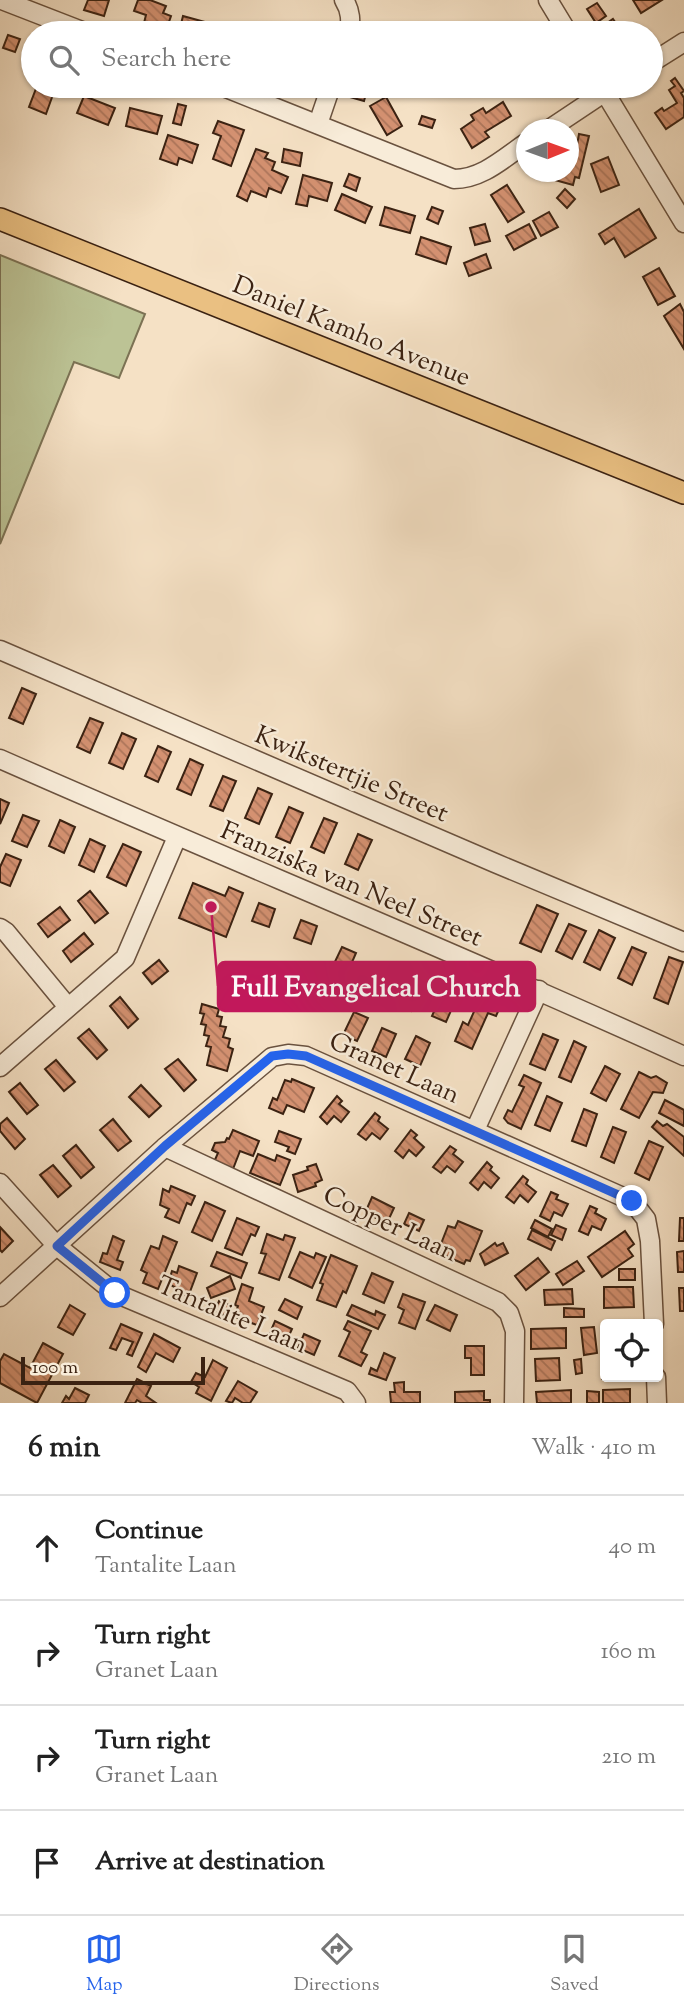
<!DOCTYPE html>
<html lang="en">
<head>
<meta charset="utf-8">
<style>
	:root { --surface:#fff; --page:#f6f6f6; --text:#222; --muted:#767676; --line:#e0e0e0; --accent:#2563eb }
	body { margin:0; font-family:"Sorts Mill Goudy",serif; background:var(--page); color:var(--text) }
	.controls { position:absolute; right:21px; bottom:21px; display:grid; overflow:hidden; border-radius:7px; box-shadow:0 2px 5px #0004 }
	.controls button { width:63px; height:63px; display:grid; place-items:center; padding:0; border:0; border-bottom:2px solid var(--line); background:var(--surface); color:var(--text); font:35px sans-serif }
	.compass { position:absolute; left:516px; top:119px; width:63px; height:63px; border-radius:50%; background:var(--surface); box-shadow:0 2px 5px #0004; rotate:89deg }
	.scale { position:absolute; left:21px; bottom:18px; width:184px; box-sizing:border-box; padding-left:7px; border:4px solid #3b2212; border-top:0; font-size:19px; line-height:24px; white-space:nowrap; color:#3b2212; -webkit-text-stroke:5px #f8ecd9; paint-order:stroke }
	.stop { position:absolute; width:21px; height:21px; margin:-16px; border:5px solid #2563eb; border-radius:50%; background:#fff }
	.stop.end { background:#2563eb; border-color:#fff; box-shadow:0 2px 7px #0008 }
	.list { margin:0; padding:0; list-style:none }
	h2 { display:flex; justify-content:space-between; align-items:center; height:91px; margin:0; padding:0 28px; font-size:30px }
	h2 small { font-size:23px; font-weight:400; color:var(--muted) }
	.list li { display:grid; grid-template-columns:46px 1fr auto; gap:21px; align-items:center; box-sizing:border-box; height:105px; padding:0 28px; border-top:2px solid var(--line) }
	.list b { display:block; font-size:26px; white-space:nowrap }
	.list p { margin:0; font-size:23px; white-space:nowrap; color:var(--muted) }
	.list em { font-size:23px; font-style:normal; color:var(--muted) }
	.icon { flex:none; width:38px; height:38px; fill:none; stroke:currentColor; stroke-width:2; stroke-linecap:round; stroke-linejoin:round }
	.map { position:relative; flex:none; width:684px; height:1403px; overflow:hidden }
	.search { position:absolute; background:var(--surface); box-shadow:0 2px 5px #0004; left:21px; right:21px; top:21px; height:77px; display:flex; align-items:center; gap:18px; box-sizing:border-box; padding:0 24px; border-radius:38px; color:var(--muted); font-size:26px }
	.sheet { height:511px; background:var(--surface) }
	nav { display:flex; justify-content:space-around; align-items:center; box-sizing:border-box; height:98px; border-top:2px solid var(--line); background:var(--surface); font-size:19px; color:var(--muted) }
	nav a { display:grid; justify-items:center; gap:4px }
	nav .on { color:var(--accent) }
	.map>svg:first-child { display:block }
	.park { fill:#bcc395; stroke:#7c7254; stroke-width:2 }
	.building { fill:url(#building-back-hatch); stroke:#3b2212; stroke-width:2 }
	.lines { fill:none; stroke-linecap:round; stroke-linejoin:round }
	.minor-casing { stroke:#6a523f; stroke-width:21 }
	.major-casing { stroke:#3b2212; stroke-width:24 }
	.minor { stroke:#f8ecd9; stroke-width:18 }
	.major { stroke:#eac082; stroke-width:21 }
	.route { stroke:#2563eb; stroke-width:9 }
	.labels { text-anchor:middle; stroke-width:5; stroke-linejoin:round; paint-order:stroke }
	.street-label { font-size:26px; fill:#3b2212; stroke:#f8ecd9 }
	.leader { fill:none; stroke:#c2185b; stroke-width:2.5 }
	.callout-dot { fill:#c2185b; stroke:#f8ecd9; stroke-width:2.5 }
	.callout { fill:#c2185b; stroke:#c2185b; stroke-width:2.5 }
	.callout-label { font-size:28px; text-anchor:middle; font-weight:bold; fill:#fff }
</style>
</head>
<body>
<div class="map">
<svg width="684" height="1403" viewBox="0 0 684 1403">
	<defs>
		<pattern id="building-back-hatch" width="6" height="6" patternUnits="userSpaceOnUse" patternTransform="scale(1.75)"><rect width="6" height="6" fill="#d49171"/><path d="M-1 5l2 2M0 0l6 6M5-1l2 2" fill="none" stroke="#ad765b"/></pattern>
	</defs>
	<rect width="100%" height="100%" fill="#f5e1c5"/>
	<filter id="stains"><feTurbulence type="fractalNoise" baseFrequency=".00286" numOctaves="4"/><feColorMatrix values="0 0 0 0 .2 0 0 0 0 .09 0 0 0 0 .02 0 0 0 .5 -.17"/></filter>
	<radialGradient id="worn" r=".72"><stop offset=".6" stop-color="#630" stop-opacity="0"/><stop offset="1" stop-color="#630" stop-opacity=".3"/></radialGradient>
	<path class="park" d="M0,255L145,314L119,378L74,362L0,544Z"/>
	<g class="building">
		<path d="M88,0H109L104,16L84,10Z"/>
		<path d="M138,0H150L166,6L163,13L171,16L165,33H149L150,29L143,27L146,15L134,11Z"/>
		<path d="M633,0H662L641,13Z"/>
		<path d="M597,3L606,16L596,23L587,9Z"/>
		<path d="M183,16L212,24L209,33L179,32Z"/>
		<path d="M613,19L623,33H604L600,28Z"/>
		<path d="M514,26L526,28L525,33H512Z"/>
		<path d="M8,35L20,39L15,52L3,48Z"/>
		<path d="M675,78L684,91L681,93L684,98V117L666,129L655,113L662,108L664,111L677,103L669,90L675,86L671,81Z"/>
		<path d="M37,86H63L61,91L55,89L46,114L29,107Z"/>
		<path d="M113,86H124L121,94L111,91Z"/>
		<path d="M353,86L367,90L364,101L350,97Z"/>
		<path d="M412,86H425L422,95L410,90Z"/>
		<path d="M84,96L115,108L108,125L77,113Z"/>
		<path d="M386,97L402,126L387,135L370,106Z"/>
		<path d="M503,102L511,116L485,132L489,137L472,148L461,129L474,120L471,115L483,108L486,113Z"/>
		<path d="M178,104L186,106L181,125L173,123Z"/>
		<path d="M130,108L162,116L157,134L126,126Z"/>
		<path d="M422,116L435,120L432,128L419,124Z"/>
		<path d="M218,121L244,130L231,166L213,159L221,136L213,133Z"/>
		<path d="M579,134L589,136L579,178L575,177L573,185L544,177L545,172H568L569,143L577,145Z"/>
		<path d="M168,135L198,145L192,163L179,158L177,165L160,159Z"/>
		<path d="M256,149L268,153L265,158L275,162L272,170L288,177L281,193L269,188L266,197L251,191L247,201L237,196Z"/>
		<path d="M284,149L302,153L300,166L282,162Z"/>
		<path d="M608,157L619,185L601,192L591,164Z"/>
		<path d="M349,174L360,178L356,191L344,186Z"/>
		<path d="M303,175L332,183L327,201L309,196L307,206L296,204Z"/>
		<path d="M507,185L524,212L508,222L491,195Z"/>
		<path d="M565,189L575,199L567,208L557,198Z"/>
		<path d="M342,194L372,207L365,223L335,210Z"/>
		<path d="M385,207L415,216L410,233L380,225Z"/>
		<path d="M432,207L443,211L438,224L427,219Z"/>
		<path d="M639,209L656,238L625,257L614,238L605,244L599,234Z"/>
		<path d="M549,212L558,227L541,236L533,221Z"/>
		<path d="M485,224L490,241L475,245L470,228Z"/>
		<path d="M529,224L536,238L514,250L506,236Z"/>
		<path d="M421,237L451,247L446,264L416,254Z"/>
		<path d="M486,254L491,268L469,276L464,263Z"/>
		<path d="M659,268L675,296L658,305L643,277Z"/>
		<path d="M680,304L684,312V349L664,316Z"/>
		<path d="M22,688L36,694L23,724L9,718Z"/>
		<path d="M90,718L103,723L90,753L77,747Z"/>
		<path d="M122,733L136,739L123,769L109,763Z"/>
		<path d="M158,746L171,752L158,782L145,776Z"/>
		<path d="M190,759L203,765L191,795L177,789Z"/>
		<path d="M223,776L236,781L223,811L210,806Z"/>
		<path d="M258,788L272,794L259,824L245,818Z"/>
		<path d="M0,799L9,803L0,824Z"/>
		<path d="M289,807L303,813L290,843L276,837Z"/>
		<path d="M23,815L39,821L27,847L12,841Z"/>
		<path d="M324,818L337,823L324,853L311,847Z"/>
		<path d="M60,820L75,827L64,853L49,846Z"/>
		<path d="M358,834L372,840L358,870L345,864Z"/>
		<path d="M90,839L105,846L94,872L79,865Z"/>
		<path d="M123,844L141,852L126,886L107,877Z"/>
		<path d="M6,854L21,860L10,886L0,882V867Z"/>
		<path d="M193,883L225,896L229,887L243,893L226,937L179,918Z"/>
		<path d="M90,891L108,913L95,923L78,901Z"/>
		<path d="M259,903L275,909L269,927L252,921Z"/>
		<path d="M537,905L558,914L541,952L520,943Z"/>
		<path d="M60,907L70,920L48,937L38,924Z"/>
		<path d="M301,920L317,926L311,944L294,938Z"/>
		<path d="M569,924L586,931L572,959L556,951Z"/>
		<path d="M599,930L615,938L600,970L584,962Z"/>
		<path d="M84,933L93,944L71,962L63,951Z"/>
		<path d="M342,947L356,953L346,976L331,970Z"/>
		<path d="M632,947L646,953L632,985L618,978Z"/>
		<path d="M669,957L683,962L668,1004L654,998Z"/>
		<path d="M159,960L168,971L152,984L143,973Z"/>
		<path d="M407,982L422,988L411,1011L397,1004Z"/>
		<path d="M442,993L456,999L446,1022L432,1016Z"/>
		<path d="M481,996L501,1005L496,1016L488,1013L472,1049L455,1041L463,1022L468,1025Z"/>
		<path d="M120,997L138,1019L128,1028L110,1006Z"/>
		<path d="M202,1004L219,1009L217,1016L222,1017L220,1026L226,1027L223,1037L230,1039L228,1047L233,1049L227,1071L207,1065L211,1047L206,1046L209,1036L204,1035L206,1025L201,1024L204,1014L200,1013Z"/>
		<path d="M354,1012L368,1018L357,1041L343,1035Z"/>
		<path d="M382,1028L396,1034L386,1057L372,1051Z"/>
		<path d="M89,1029L107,1050L97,1059L78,1038Z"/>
		<path d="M543,1034L558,1040L545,1070L530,1064Z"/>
		<path d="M416,1036L430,1043L420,1066L405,1059Z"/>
		<path d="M574,1041L586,1047L571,1082L559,1077Z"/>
		<path d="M178,1059L196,1080L184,1091L165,1069Z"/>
		<path d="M56,1060L75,1082L64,1091L45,1069Z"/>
		<path d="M605,1066L620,1074L606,1101L591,1093Z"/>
		<path d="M639,1072L651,1078L656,1076L667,1083L663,1093L653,1092L639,1118L621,1109Z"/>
		<path d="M524,1075L541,1083L521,1129L508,1123L504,1118L508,1110L512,1112L524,1087L519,1085Z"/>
		<path d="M292,1079L314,1088L304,1112L287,1105L283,1114L269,1108L273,1098L277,1100L285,1080L291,1082Z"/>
		<path d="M20,1083L38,1105L27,1114L9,1092Z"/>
		<path d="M141,1085L161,1106L149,1117L129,1097Z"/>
		<path d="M337,1096L342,1101L339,1104L349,1112L341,1122L334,1116L327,1124L320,1117Z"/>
		<path d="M547,1096L562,1103L550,1131L535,1125Z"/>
		<path d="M665,1100L684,1110V1126L659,1113Z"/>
		<path d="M584,1109L597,1114L586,1146L572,1141Z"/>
		<path d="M375,1113L380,1117L378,1121L388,1129L380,1139L372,1133L366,1140L358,1134Z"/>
		<path d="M7,1118L25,1139L15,1149L0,1131V1124Z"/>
		<path d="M113,1119L131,1141L118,1151L100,1130Z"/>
		<path d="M657,1121L663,1126L667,1124L684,1137V1156L652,1127Z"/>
		<path d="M613,1127L626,1132L614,1163L601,1157Z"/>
		<path d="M233,1130L259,1141L253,1156L240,1151L233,1169L214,1162L218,1153L212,1150L215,1143L225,1142L227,1138L229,1139Z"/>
		<path d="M411,1130L417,1135L414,1138L424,1147L416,1156L409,1150L403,1158L395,1151Z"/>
		<path d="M279,1131L301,1139L295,1154L287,1151L289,1147L275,1142Z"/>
		<path d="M649,1141L663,1147L649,1180L635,1173Z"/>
		<path d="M76,1145L94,1167L81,1178L63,1156Z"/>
		<path d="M450,1146L456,1150L453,1154L463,1162L455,1172L447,1166L441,1173L433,1167Z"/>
		<path d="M258,1154L275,1161L277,1155L290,1160L280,1185L250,1173Z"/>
		<path d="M487,1162L492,1167L490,1170L499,1178L491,1188L484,1182L478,1190L470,1183Z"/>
		<path d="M316,1164L322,1180L315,1183L316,1186L298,1192L293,1175L308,1170L307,1167Z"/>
		<path d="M53,1165L71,1186L58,1197L40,1175Z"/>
		<path d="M523,1176L528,1180L526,1184L536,1192L528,1202L520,1195L514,1203L506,1197Z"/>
		<path d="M171,1186L195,1196L191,1205L187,1203L179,1223L165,1217L169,1209L160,1205L163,1189L169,1192Z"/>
		<path d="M551,1192L558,1195L556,1199L568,1204L562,1216L554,1212L550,1221L540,1216Z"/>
		<path d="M372,1197L394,1208L387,1223L365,1213Z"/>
		<path d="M205,1202L225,1211L212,1241L192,1232Z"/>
		<path d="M590,1206L597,1209L595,1213L606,1219L601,1230L592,1226L588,1235L579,1231Z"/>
		<path d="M409,1213L424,1220L419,1231L404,1224Z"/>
		<path d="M237,1218L259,1227L255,1236L251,1234L242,1255L225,1248Z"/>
		<path d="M680,1218H684V1241H679Z"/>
		<path d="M535,1220L552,1229L548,1237L531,1228Z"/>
		<path d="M458,1221L482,1231L470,1261L466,1260L464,1264L441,1254L439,1249L448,1226L455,1228Z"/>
		<path d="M556,1225L566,1229L562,1240L551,1235Z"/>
		<path d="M0,1227L13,1241L2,1252L0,1250Z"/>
		<path d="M532,1230L555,1241L551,1250L528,1239Z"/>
		<path d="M625,1231L634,1244L628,1249L633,1256L602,1277L588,1257Z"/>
		<path d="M267,1234L283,1240L285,1235L295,1238L279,1280L259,1273L266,1254L261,1253Z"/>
		<path d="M113,1236L124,1241L117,1260L123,1262L120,1270L100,1262L103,1253L107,1254Z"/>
		<path d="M163,1236L177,1242L158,1289L143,1283L147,1273L141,1270L151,1246L159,1249Z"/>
		<path d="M495,1243L497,1246L503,1243L508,1253L485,1265L480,1254Z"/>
		<path d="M684,1251V1272H678L677,1252Z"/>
		<path d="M217,1252L247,1263L241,1278L211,1266Z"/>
		<path d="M300,1252L314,1258L316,1253L326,1257L312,1288L289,1277Z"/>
		<path d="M331,1255L357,1266L346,1293L343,1291L336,1307L317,1300L323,1284L320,1283Z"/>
		<path d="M538,1258L549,1272L526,1290L515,1276Z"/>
		<path d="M577,1261L584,1271L563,1285L556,1274Z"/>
		<path d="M179,1266L197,1273L188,1297L178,1293L179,1289L168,1284L172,1271L177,1273Z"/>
		<rect x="619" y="1269" width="16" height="11"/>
		<path d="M372,1273L393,1282L384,1303L363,1294Z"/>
		<path d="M230,1276L235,1289L211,1298L207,1288Z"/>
		<path d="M242,1284L253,1288L249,1301L264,1307L257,1325L234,1317L238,1306L235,1305Z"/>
		<path d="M604,1287H633L634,1307L604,1308Z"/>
		<path d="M679,1288H684V1311H680Z"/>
		<path d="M572,1289L573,1304L545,1305L544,1290Z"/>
		<path d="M403,1294L425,1302L415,1329L399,1323L404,1310L398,1307Z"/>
		<path d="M285,1299L302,1307L297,1319L279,1310Z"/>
		<path d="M219,1301L230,1305L226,1316L215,1311Z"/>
		<path d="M70,1305L85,1314L73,1335L58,1327Z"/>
		<path d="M352,1305L375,1315L376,1311L385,1315L378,1329L347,1315Z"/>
		<path d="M435,1305L457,1315L450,1331L427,1320Z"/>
		<path d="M564,1308L584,1309V1317H564Z"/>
		<path d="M275,1321L292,1329L286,1342L269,1335Z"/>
		<path d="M348,1321L371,1331L361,1352L367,1355L361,1366L339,1356L350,1332L344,1329Z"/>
		<path d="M604,1322H629V1324H605L604,1344Z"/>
		<path d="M121,1324L142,1333L132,1356L127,1354L133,1342L122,1338L116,1350L110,1348Z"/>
		<path d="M594,1327L597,1353L584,1355L581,1328Z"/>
		<path d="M566,1328V1348L531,1349V1329Z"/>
		<path d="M154,1334L180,1348L173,1362L156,1353L146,1372L138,1367Z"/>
		<path d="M304,1334L320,1341L314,1355L298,1348Z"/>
		<path d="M43,1343L63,1354L37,1403L0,1383V1361L4,1354L30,1368Z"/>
		<path d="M465,1346H484V1375H471V1358H465Z"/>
		<path d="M384,1353L395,1358L386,1380L369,1374L371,1368L377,1371Z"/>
		<path d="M602,1356H605V1377H632V1379H602Z"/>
		<path d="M559,1358L560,1380L536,1381L535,1359Z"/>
		<path d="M581,1359L582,1373L576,1374L574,1360Z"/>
		<path d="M213,1360L227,1368L211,1401L196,1393L199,1387L191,1382L196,1373L205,1377Z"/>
		<path d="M137,1379L151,1386L146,1396L156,1403H142L137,1400L135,1403H125Z"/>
		<path d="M238,1381L257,1392L250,1403H243L235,1398L232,1403L226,1401Z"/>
		<path d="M404,1382V1392H420V1403H391L390,1392H395L394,1383Z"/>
		<path d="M75,1388L89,1395L85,1403H62L66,1396L69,1399Z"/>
		<path d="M630,1389V1403H603V1390Z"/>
		<path d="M571,1390V1403H537L536,1392Z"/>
		<path d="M484,1391V1400H490V1403H455V1392Z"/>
		<path d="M587,1391L599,1392V1403H587Z"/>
	</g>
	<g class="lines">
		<g class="minor-casing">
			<g id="minor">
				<path d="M2,0L87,33"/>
				<path d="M344,0C351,11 351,21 349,33"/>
				<path d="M548,0L568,33"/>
				<path d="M651,63L684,42"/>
				<path d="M221,86L454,179C482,179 504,158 526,143"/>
				<path d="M601,86L684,223"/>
				<path d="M318,124L331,86"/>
				<path d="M548,130L614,86"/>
				<path d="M0,650L495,863L684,942"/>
				<path d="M0,759C227,859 458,953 684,1056"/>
				<path d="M0,928L6,932L68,1007"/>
				<path d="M0,1067L125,958L177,837"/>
				<path d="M475,1130L539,990"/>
				<path d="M165,1147L498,1302L509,1313L515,1331L514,1403"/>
				<path d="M0,1183L57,1246L115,1293L347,1391L356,1403"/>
				<path d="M0,1297L165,1147L272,1057L288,1054L306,1056L632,1201L646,1219L650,1241L654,1324"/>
				<path d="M656,1377L657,1403"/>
			</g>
		</g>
		<g class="major-casing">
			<path id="major" d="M0,219L684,493"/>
		</g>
		<use href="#minor" class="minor"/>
		<use href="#major" class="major"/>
	</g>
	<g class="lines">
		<path class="route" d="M115,1293L57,1246L165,1146L272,1056L288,1054L306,1056L632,1201"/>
	</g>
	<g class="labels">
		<g class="street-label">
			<text transform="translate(352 330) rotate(22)" y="9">Daniel Kamho Avenue</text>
			<text transform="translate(352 773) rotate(23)" y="9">Kwikstertjie Street</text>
			<text transform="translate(352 883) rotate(23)" y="9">Franziska van Neel Street</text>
			<text transform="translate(395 1067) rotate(24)" y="9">Granet Laan</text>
			<text transform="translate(391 1223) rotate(25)" y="9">Copper Laan</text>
			<text transform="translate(233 1314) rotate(23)" y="9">Tantalite Laan</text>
		</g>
	</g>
	<path class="leader" d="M211 907L218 986"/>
	<circle class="callout-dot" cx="211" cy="907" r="7"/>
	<rect class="callout" x="218" y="962" width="317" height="49" rx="7"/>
	<g class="callout-label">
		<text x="376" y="996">Full Evangelical Church</text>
	</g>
	<rect width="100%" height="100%" filter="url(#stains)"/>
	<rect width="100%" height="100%" fill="url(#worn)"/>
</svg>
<div class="controls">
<button><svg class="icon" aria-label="locate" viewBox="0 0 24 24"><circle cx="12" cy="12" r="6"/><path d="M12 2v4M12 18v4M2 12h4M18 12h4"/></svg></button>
</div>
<svg class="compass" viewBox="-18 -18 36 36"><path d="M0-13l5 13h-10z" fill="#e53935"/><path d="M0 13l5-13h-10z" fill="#767676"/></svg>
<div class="scale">100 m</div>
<div class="stop" style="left:115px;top:1293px"></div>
<div class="stop end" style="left:632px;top:1201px"></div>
<div class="search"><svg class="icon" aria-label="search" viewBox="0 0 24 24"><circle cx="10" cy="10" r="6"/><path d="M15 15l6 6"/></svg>Search here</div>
</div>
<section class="sheet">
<h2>6 min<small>Walk · 410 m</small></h2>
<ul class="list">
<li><svg class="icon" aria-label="ahead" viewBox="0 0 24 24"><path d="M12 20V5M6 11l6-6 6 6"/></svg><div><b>Continue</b><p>Tantalite Laan</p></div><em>40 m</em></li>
<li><svg class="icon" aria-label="right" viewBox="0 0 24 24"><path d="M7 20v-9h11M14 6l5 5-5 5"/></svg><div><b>Turn right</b><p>Granet Laan</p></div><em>160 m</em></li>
<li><svg class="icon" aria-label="right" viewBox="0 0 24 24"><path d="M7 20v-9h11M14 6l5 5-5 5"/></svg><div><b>Turn right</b><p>Granet Laan</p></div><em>210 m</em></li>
<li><svg class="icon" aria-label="arrive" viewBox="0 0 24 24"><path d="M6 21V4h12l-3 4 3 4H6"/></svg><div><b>Arrive at destination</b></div></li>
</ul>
</section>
<nav>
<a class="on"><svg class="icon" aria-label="map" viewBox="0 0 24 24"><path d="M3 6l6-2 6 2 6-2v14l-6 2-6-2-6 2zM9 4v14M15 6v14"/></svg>Map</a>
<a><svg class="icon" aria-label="directions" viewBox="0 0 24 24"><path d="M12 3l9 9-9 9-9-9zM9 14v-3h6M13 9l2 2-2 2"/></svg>Directions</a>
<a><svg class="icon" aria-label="saved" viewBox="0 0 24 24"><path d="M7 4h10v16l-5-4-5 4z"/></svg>Saved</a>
</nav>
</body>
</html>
